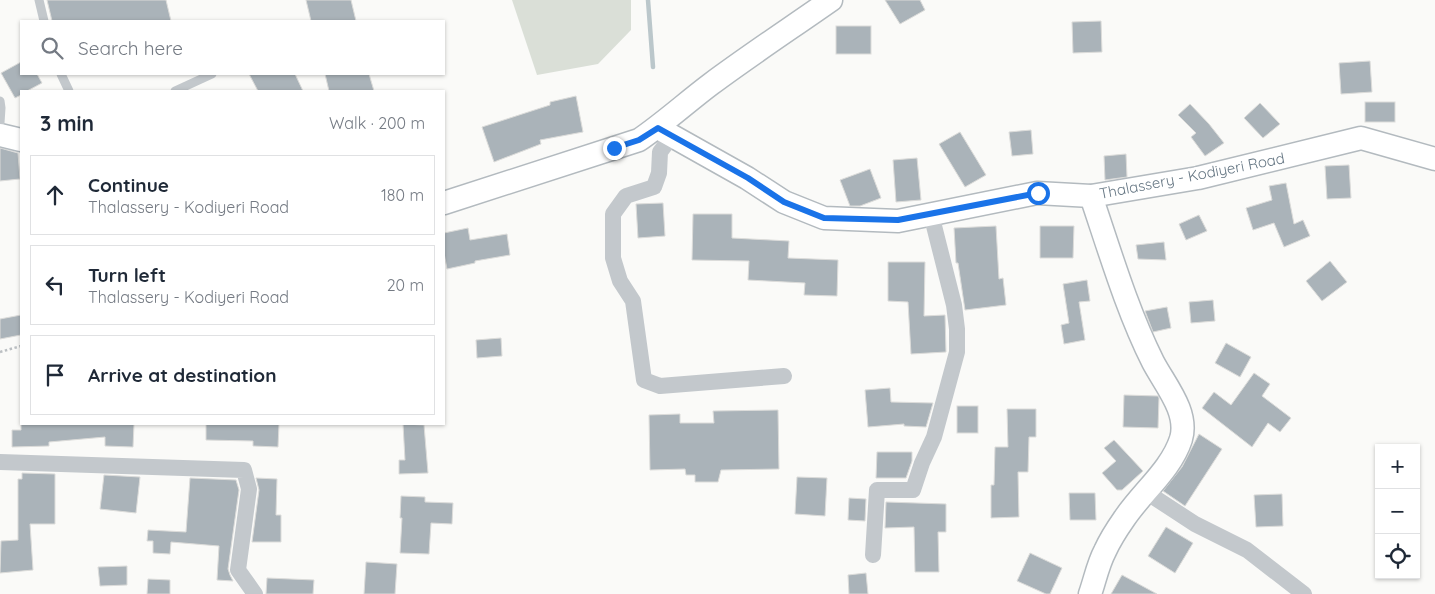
<!DOCTYPE html>
<html lang="en">
<head>
<meta charset="utf-8">
<style>
	:root { --surface:#fff; --page:#f6f6f7; --text:#1f2937; --muted:#747a83; --line:#e0e1e3 }
	body { margin:0; font-family:Quicksand,sans-serif; background:var(--page); color:var(--text) }
	.controls { position:absolute; right:15px; bottom:15px; display:grid; overflow:hidden; border-radius:0px; box-shadow:0 1px 4px #0004 }
	.controls button { width:45px; height:45px; display:grid; place-items:center; padding:0; border:0; border-bottom:1px solid var(--line); background:var(--surface); color:var(--text); font:25px sans-serif }
	.stop { position:absolute; width:15px; height:15px; margin:-11px; border:4px solid #1a73e8; border-radius:50%; background:#fff }
	.stop.end { background:#1a73e8; border-color:#fff; box-shadow:0 1px 5px #0008 }
	.list { margin:0; padding:0; list-style:none }
	h2 { display:flex; justify-content:space-between; align-items:center; height:65px; margin:0; padding:0 20px; font-size:21px }
	h2 small { font-size:16px; font-weight:400; color:var(--muted) }
	.list li { display:grid; grid-template-columns:32px 1fr auto; gap:15px; align-items:center; box-sizing:border-box; height:80px; margin:0 10px 10px; padding:0 10px; border:1px solid var(--line); border-radius:0px }
	.list b { display:block; font-size:19px; white-space:nowrap }
	.list p { margin:0; font-size:16px; white-space:nowrap; color:var(--muted) }
	.list em { font-size:16px; font-style:normal; color:var(--muted) }
	.icon { flex:none; width:28px; height:28px; fill:none; stroke:currentColor; stroke-width:2; stroke-linecap:round; stroke-linejoin:round }
	.map { position:relative; flex:none; width:1435px; height:594px; overflow:hidden }
	.search { position:absolute; background:var(--surface); box-shadow:0 1px 4px #0004; left:20px; top:20px; width:425px; height:55px; display:flex; align-items:center; gap:12px; box-sizing:border-box; padding:0 18px; border-radius:0px; color:var(--muted); font-size:19px }
	.panel { position:absolute; background:var(--surface); box-shadow:0 1px 4px #0004; left:20px; top:90px; width:425px; height:335px; border-radius:0px }
	.map>svg:first-child { display:block }
	.green { fill:#dadfd7 }
	.lines { fill:none; stroke-linecap:round; stroke-linejoin:round }
	.stream { stroke:#bbc7cb; stroke-width:4.5 }
	.building { fill:#aab3b9; stroke:#dcdcda }
	.secondary-casing { stroke:#b3babf; stroke-width:25 }
	.path { stroke:#bbbfc2; stroke-width:2.5; stroke-dasharray:2.5 2.5; stroke-linecap:butt }
	.lane { stroke:#c3c8cc; stroke-width:9 }
	.street { stroke:#c3c8cc; stroke-width:16 }
	.secondary { stroke:#fff; stroke-width:22 }
	.route { stroke:#1a73e8; stroke-width:6 }
	.labels { text-anchor:middle; stroke-width:5; stroke-linejoin:round; paint-order:stroke }
	.street-label { font-size:15px; fill:#657683; stroke:#fff }
</style>
</head>
<body>
<div class="map">
<svg width="1435" height="594" viewBox="0 0 1435 594">
	<rect width="100%" height="100%" fill="#fafaf8"/>
	<path class="green" d="M512,0H631V30L598,64L537,75Z"/>
	<g class="lines">
		<path class="stream" d="M648,0L653,67"/>
	</g>
	<g class="building">
		<path d="M47,0H166L171,21H52Z"/>
		<path d="M306,0H351L356,21H311Z"/>
		<path d="M885,0H920L925,10L900,24Z"/>
		<path d="M1101,21L1102,52L1073,53L1072,22Z"/>
		<rect x="836" y="26" width="35" height="28"/>
		<path d="M1370,61L1372,92L1341,94L1339,63Z"/>
		<path d="M21,62V74H37L42,83L27,91H21V95L15,98L1,73Z"/>
		<path d="M249,74H295L303,91H258Z"/>
		<path d="M325,74H369L374,91H329Z"/>
		<path d="M576,96L583,132L540,140L541,144L494,162L482,127L550,105V102Z"/>
		<rect x="1365" y="102" width="30" height="20"/>
		<path d="M1260,103L1280,124L1263,138L1244,118Z"/>
		<path d="M1190,104L1209,124L1224,143L1205,156L1191,137L1196,133L1178,115Z"/>
		<path d="M1031,130L1033,154L1012,156L1009,132Z"/>
		<path d="M960,132L986,175L965,187L939,144Z"/>
		<path d="M0,148L18,153L20,179L0,181Z"/>
		<path d="M1126,154L1127,177L1105,180L1104,156Z"/>
		<path d="M917,158L921,200L896,202L893,160Z"/>
		<path d="M1349,165L1351,198L1327,199L1325,166Z"/>
		<path d="M870,169L881,198L860,206H850L840,180Z"/>
		<path d="M1286,183L1294,224L1303,220L1310,236L1284,247L1274,223L1253,230L1246,208L1272,200L1269,186Z"/>
		<path d="M663,203L665,236L638,238L636,204Z"/>
		<path d="M693,214H732V238L789,241L788,258L838,260L837,296L804,295L805,283L748,280L749,261L692,260Z"/>
		<path d="M1199,215L1207,231L1186,240L1179,224Z"/>
		<path d="M996,226L999,279L1003,278L1006,305L965,310L958,263H956L954,228Z"/>
		<path d="M1040,226H1074L1073,258H1040Z"/>
		<path d="M468,228L470,240L507,234L510,255L475,261V263L447,269L444,253V233Z"/>
		<path d="M1164,242L1166,260L1138,259L1136,245Z"/>
		<path d="M1330,261L1347,282L1322,301L1306,281Z"/>
		<path d="M888,262H925L924,316L945,315L946,352L911,354L908,302L888,301Z"/>
		<path d="M1087,280L1090,301L1079,302L1085,340L1064,344L1061,325L1069,323L1063,284Z"/>
		<path d="M1213,300L1215,321L1191,323L1189,302Z"/>
		<path d="M1167,307L1171,328L1153,332L1145,311Z"/>
		<path d="M21,315V335L0,339V319Z"/>
		<path d="M501,338L502,356L477,358L476,340Z"/>
		<path d="M1226,343L1251,357L1240,377L1215,363Z"/>
		<path d="M1254,373L1270,384L1262,396L1291,418L1280,432L1268,423L1252,447L1202,408L1214,392L1231,405Z"/>
		<path d="M890,388L891,402L933,403L926,427L904,426V424L868,427L865,390Z"/>
		<path d="M1124,395L1158,396L1159,398L1158,428L1123,427Z"/>
		<rect x="957" y="406" width="21" height="27"/>
		<path d="M1007,409H1036V437H1029L1028,472H1018L1019,517L991,518V485H994L995,447H1008Z"/>
		<path d="M778,410L779,469L721,470L718,482H695V475H686L685,469L650,470L649,415L680,414V423H714L713,411Z"/>
		<path d="M21,424H134L133,447L105,446V437L49,442V446L12,447V430H21Z"/>
		<path d="M206,424H279L278,447L253,446V441L206,440Z"/>
		<path d="M403,424L424,425L428,473L399,474V460H405Z"/>
		<path d="M1199,434L1222,449L1185,506L1163,491L1182,467Z"/>
		<path d="M1114,440L1143,471L1122,490H1117L1102,473L1116,461L1104,448Z"/>
		<path d="M877,452H912V461L906,478H876Z"/>
		<path d="M22,473L55,474V524H30L33,570L0,573L1,541L18,540V479H22Z"/>
		<path d="M104,475L140,477L136,513L100,509Z"/>
		<path d="M797,477L827,478L825,516L795,514Z"/>
		<path d="M190,478L236,480L239,490L228,569L230,575L233,581L217,580L219,546L171,542L170,554L153,553V541H147L148,530L186,532Z"/>
		<path d="M256,478L277,479L276,515H281V542H252L259,490Z"/>
		<path d="M1069,493H1095L1096,520H1070Z"/>
		<path d="M1282,494L1283,526L1256,527L1254,495Z"/>
		<path d="M401,496L425,497V502L453,503L452,524L431,523L429,554L400,553L402,518H400Z"/>
		<path d="M849,498L866,499L865,521L848,520Z"/>
		<path d="M886,502L946,504V532H938L939,572H915L914,527L885,528Z"/>
		<path d="M1166,527L1193,543L1175,573L1148,556Z"/>
		<path d="M1030,553L1062,568L1050,594H1046L1017,581Z"/>
		<path d="M366,562L397,564L395,594H364Z"/>
		<path d="M127,566V585L100,586L98,567Z"/>
		<path d="M866,573L868,594H849L848,575Z"/>
		<path d="M1122,575L1157,594H1111Z"/>
		<path d="M267,578L314,580L313,594H266Z"/>
		<path d="M148,579L170,580V594H147Z"/>
	</g>
	<g class="lines">
		<g class="secondary-casing">
			<g id="secondary">
				<path d="M658,128L747,178L784,202L824,218L898,221L1037,193L1091,196L1198,178L1361,138L1435,159"/>
				<path d="M0,135L21,140"/>
				<path d="M444,203L639,140C664,123 687,102 711,84C750,55 791,28 831,0"/>
				<path d="M1090,594C1095,580 1098,564 1105,551C1110,540 1117,529 1124,519C1142,492 1171,470 1181,439C1189,412 1165,385 1153,362C1127,310 1110,252 1091,196"/>
			</g>
		</g>
		<path class="path" d="M0,352L21,346"/>
		<g class="lane">
			<path d="M39,0L44,21"/>
			<path d="M61,74L69,91"/>
			<path d="M175,91L212,74"/>
			<path d="M0,101L1,108L0,123"/>
		</g>
		<g class="street">
			<path d="M672,136L660,152L659,173L654,187L626,196L613,214V258L620,281L633,301L644,380L660,386L784,376"/>
			<path d="M0,462L244,470L249,489L238,570L255,594"/>
			<path d="M1146,492L1195,524L1247,550L1304,594"/>
			<path d="M873,555L877,490H913L922,463L934,437L957,352V329L954,305L931,214"/>
		</g>
		<use href="#secondary" class="secondary"/>
	</g>
	<g class="lines">
		<path class="route" d="M614,148L639,140L658,128L748,178L784,202L824,218L898,220L1038,193"/>
	</g>
	<g class="labels">
		<g class="street-label">
			<text transform="translate(1192 176) rotate(-11)" y="5">Thalassery - Kodiyeri Road</text>
		</g>
	</g>
</svg>
<div class="controls">
<button>+</button>
<button>−</button>
<button><svg class="icon" aria-label="locate" viewBox="0 0 24 24"><circle cx="12" cy="12" r="6"/><path d="M12 2v4M12 18v4M2 12h4M18 12h4"/></svg></button>
</div>
<div class="stop" style="left:1038px;top:193px"></div>
<div class="stop end" style="left:614px;top:148px"></div>
<div class="search"><svg class="icon" aria-label="search" viewBox="0 0 24 24"><circle cx="10" cy="10" r="6"/><path d="M15 15l6 6"/></svg>Search here</div>
<section class="panel">
<h2>3 min<small>Walk · 200 m</small></h2>
<ul class="list">
<li><svg class="icon" aria-label="ahead" viewBox="0 0 24 24"><path d="M12 20V5M6 11l6-6 6 6"/></svg><div><b>Continue</b><p>Thalassery - Kodiyeri Road</p></div><em>180 m</em></li>
<li><svg class="icon" aria-label="left" viewBox="0 0 24 24"><path d="M17 20v-9H6M10 6l-5 5 5 5"/></svg><div><b>Turn left</b><p>Thalassery - Kodiyeri Road</p></div><em>20 m</em></li>
<li><svg class="icon" aria-label="arrive" viewBox="0 0 24 24"><path d="M6 21V4h12l-3 4 3 4H6"/></svg><div><b>Arrive at destination</b></div></li>
</ul>
</section>
</div>
</body>
</html>
